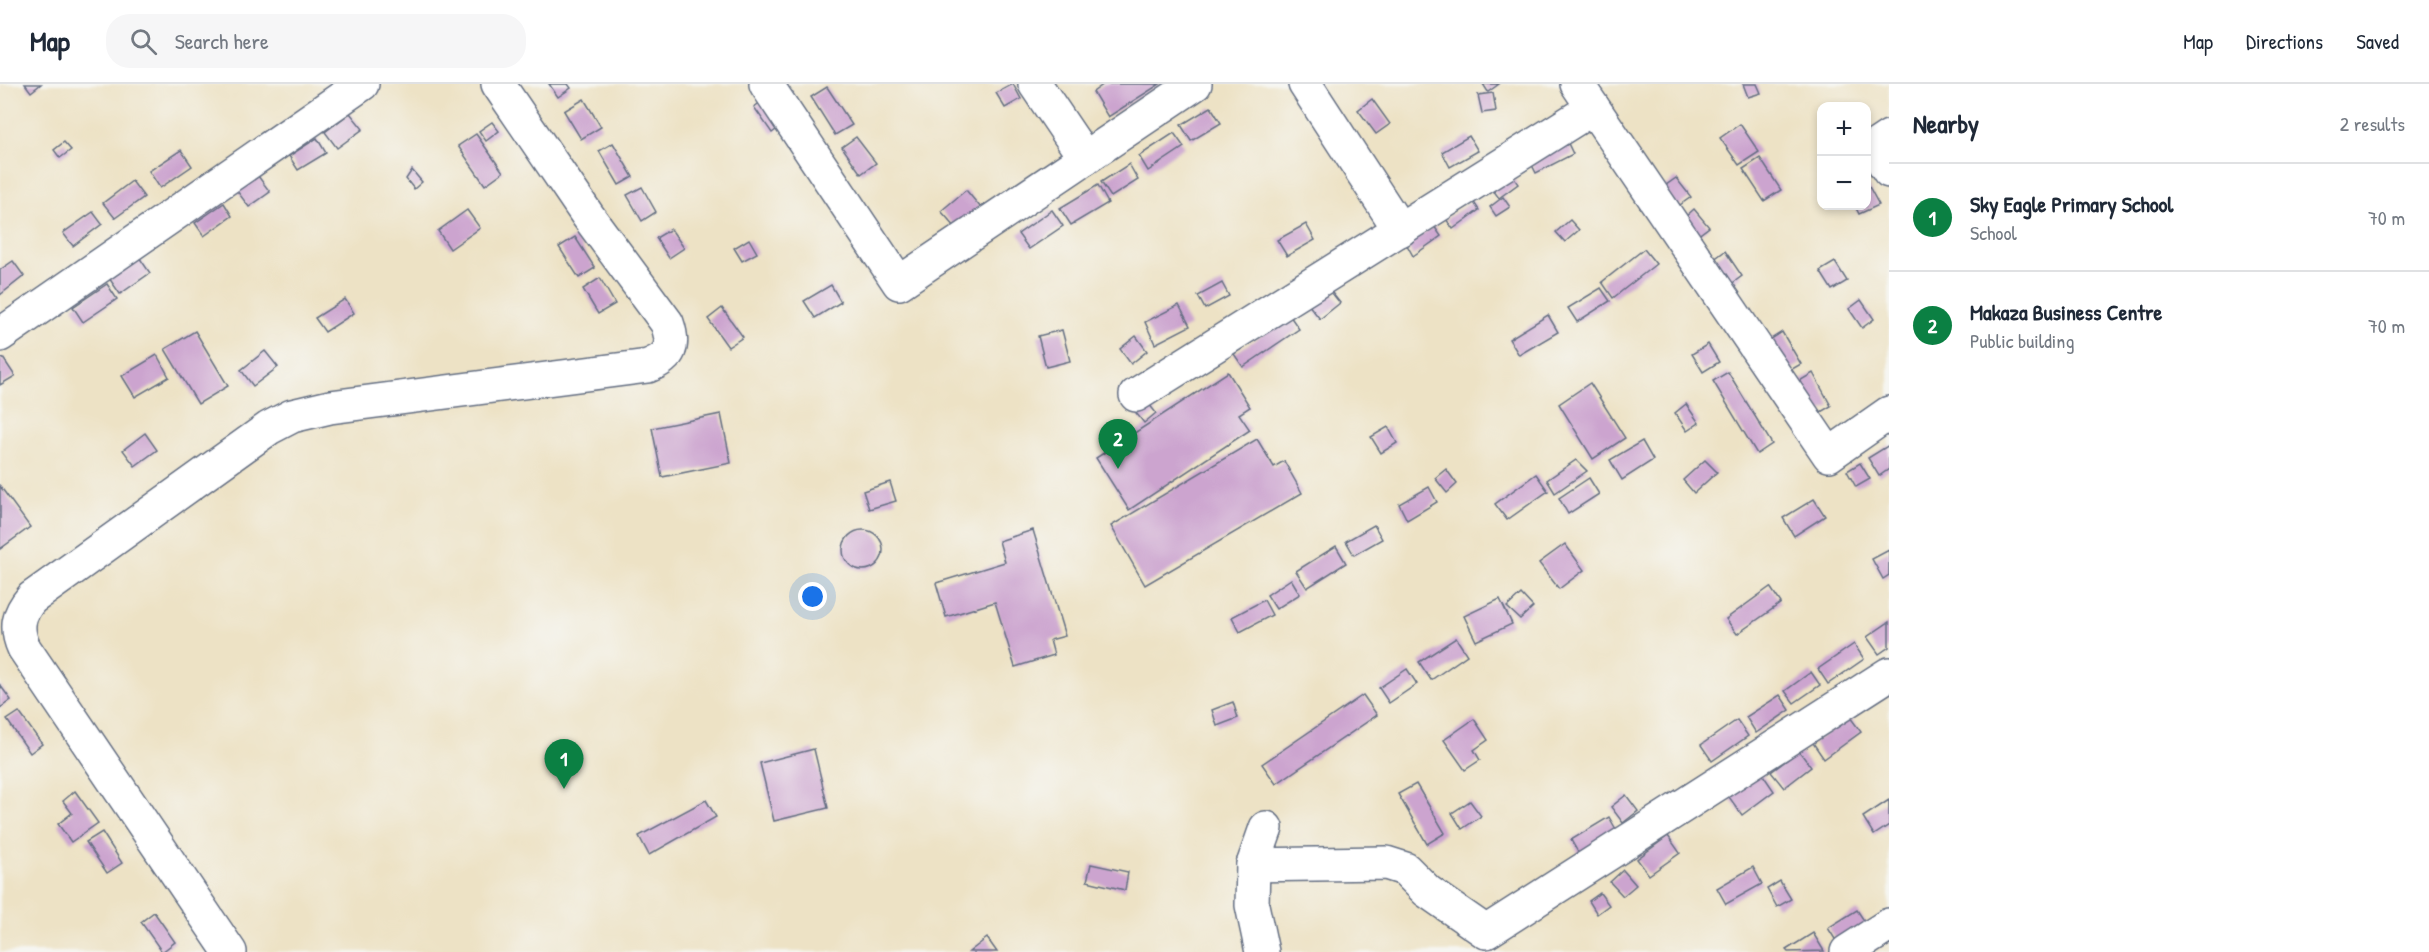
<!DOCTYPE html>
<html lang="en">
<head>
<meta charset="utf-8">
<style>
	:root { --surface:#fff; --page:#f6f6f7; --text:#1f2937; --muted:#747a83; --line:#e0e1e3; --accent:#0b8043 }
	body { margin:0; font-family:"Patrick Hand",sans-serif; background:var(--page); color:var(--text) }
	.controls { position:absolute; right:18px; top:18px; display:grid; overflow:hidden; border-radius:12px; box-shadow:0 3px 9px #0003 }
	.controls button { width:54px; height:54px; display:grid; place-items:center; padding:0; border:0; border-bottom:2px solid var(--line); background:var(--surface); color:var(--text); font:30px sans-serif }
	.you { position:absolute; left:813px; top:513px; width:21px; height:21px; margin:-15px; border:4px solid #fff; border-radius:50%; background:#1a73e8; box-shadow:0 0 0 9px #1a73e833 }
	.badge { display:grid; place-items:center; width:39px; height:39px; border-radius:50%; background:var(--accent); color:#fff; font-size:20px; font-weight:700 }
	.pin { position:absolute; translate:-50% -50px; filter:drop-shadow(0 2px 3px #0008) }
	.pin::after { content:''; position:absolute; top:32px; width:21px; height:18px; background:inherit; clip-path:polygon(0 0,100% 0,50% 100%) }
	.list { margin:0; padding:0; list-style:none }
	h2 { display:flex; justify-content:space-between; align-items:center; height:78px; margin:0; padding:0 24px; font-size:26px }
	h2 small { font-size:20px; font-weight:400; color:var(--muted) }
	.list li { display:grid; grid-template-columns:39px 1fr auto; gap:18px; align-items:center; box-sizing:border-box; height:108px; padding:0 24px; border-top:2px solid var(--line) }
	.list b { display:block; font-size:22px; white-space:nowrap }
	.list p { margin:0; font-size:20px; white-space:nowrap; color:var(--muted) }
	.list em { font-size:20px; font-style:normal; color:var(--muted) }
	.icon { flex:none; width:33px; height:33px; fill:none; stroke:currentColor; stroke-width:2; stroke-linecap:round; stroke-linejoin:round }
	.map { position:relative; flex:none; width:1889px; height:868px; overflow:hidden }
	header { display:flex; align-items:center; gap:36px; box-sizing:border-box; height:84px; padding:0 30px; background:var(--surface); border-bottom:2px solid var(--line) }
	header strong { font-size:28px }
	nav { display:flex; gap:33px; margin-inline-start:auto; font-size:21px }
	.search { width:420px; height:54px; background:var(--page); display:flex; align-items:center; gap:15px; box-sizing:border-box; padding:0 21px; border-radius:24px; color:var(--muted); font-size:22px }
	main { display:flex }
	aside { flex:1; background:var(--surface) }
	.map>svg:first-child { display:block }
	.building { fill:#cca4cf }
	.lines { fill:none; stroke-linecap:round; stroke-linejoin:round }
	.minor-casing { stroke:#646e82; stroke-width:36 }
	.minor { stroke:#fff; stroke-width:33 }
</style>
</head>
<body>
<header>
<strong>Map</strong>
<div class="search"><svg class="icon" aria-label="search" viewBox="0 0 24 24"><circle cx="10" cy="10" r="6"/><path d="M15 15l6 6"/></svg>Search here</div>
<nav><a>Map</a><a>Directions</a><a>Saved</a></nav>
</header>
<main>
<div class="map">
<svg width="1889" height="868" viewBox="0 0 1889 868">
	<rect width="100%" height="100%" fill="#f6f6f2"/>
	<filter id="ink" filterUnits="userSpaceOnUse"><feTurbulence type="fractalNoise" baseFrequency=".0167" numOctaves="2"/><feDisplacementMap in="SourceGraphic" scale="12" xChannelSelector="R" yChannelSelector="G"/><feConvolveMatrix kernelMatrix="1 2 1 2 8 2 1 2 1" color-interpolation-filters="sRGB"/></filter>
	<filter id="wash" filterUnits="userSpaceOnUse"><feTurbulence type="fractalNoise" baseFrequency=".008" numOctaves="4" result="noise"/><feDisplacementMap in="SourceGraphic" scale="24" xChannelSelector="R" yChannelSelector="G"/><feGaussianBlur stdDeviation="1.35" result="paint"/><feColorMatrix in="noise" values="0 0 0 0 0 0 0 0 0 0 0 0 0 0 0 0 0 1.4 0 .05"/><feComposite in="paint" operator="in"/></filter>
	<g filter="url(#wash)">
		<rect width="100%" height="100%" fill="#ede2c5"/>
		<g id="blocks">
			<g class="building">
				<path d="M25,0H41L31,8Z"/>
				<path d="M549,0H568L571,4L558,13Z"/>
				<path d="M1013,0L1021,15L1005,24L996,9Z"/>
				<path d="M1104,0H1160L1108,33L1093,8Z"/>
				<path d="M1483,0H1499L1488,8Z"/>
				<path d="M1743,0H1757L1761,9L1748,13Z"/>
				<path d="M827,3L852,41L835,51L811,13Z"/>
				<path d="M1493,9L1496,27L1482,29L1478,11Z"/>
				<path d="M584,15L601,43L581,55L564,27Z"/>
				<path d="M1372,15L1390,40L1376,50L1358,26Z"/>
				<path d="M764,16L781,42L772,49L754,23Z"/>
				<path d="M1211,23L1221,39L1191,57L1181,41Z"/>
				<path d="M350,29L363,45L337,64L325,48Z"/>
				<path d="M492,38L499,47L486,57L479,47Z"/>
				<path d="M1740,40L1759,68L1739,81L1720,54Z"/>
				<path d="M1174,49L1184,63L1148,87L1139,72Z"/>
				<path d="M476,50L503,88L485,101L458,62Z"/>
				<path d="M1564,51L1573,70L1536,89L1527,71Z"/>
				<path d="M1469,52L1478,67L1450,83L1442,68Z"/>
				<path d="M856,53L876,79L861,90L842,63Z"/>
				<path d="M317,54L326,69L298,86L289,72Z"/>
				<path d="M64,58L71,66L60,74L54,66Z"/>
				<path d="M613,59L633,93L619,101L599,67Z"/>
				<path d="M181,66L192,82L160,104L149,87Z"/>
				<path d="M1760,74L1781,106L1764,117L1743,85Z"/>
				<path d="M1129,80L1138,96L1111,113L1101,98Z"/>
				<path d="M1507,84L1518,100L1499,114L1487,98Z"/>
				<path d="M412,86L422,98L414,105L406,95Z"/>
				<path d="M258,92L270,108L249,123L237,107Z"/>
				<path d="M1676,94L1691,113L1677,123L1662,104Z"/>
				<path d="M132,97L144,113L115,134L103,119Z"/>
				<path d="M1866,97L1879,121L1859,130L1855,122H1866Z"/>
				<path d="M1098,101L1108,119L1071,141L1060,124Z"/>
				<path d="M642,103L656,128L642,137L627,111Z"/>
				<path d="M966,106L981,124L957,145L941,127Z"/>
				<path d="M1503,113L1510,123L1496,132L1490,123Z"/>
				<path d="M1473,117L1479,126L1453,145L1446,135Z"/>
				<path d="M224,119L232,132L204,152L195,139Z"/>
				<path d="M1694,125L1709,143L1697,152L1683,135Z"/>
				<path d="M467,126L480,144L450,165L438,147Z"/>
				<path d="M1052,126L1063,142L1029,165L1018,150Z"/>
				<path d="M93,128L102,140L73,162L63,149Z"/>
				<path d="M1570,136L1579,146L1565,158L1556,148Z"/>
				<path d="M1306,140L1315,156L1287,172L1277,156Z"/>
				<path d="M1434,142L1441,152L1413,172L1407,161Z"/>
				<path d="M671,145L684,164L669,174L656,154Z"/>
				<path d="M575,153L595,184L579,194L559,163Z"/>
				<path d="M749,155L757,169L742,177L734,164Z"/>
				<path d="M1644,165L1656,180L1613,214L1602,198Z"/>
				<path d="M1725,167L1742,192L1730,201L1713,176Z"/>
				<path d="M139,173L150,189L120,210L109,194Z"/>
				<path d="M13,177L24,192L0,211V186Z"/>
				<path d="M1835,178L1847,197L1832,206L1820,187Z"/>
				<path d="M600,194L615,220L598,230L583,205Z"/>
				<path d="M1222,199L1229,212L1205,225L1198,212Z"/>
				<path d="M107,200L117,215L83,238L73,223Z"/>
				<path d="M831,201L841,218L815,234L804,217Z"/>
				<path d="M1328,204L1340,219L1320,235L1308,220Z"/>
				<path d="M1601,204L1610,217L1577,238L1568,224Z"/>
				<path d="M345,215L354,229L325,248L315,234Z"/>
				<path d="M1861,216L1874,235L1862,244L1849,225Z"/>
				<path d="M1179,221L1190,242L1155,260L1145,238Z"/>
				<path d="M722,224L743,253L728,263L708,235Z"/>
				<path d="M1548,231L1558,248L1519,271L1509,255Z"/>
				<path d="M1290,232L1299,245L1243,283L1234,270Z"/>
				<path d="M1062,246L1070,277L1046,283L1038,252Z"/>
				<path d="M195,247L228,302L198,320L165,265Z"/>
				<path d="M1782,248L1801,280L1787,288L1768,257Z"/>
				<path d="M1136,252L1147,267L1131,280L1120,265Z"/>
				<path d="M1708,260L1719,278L1703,288L1692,270Z"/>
				<path d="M265,267L278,283L253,302L241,286Z"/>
				<path d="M157,271L169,293L135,313L122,292Z"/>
				<path d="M3,274L15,292L0,301V276Z"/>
				<path d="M1228,288L1250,323L1239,330L1250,346L1129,426L1096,374Z"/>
				<path d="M1728,288L1772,360L1757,370L1713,297Z"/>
				<path d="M1813,289L1831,322L1814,332L1796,299Z"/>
				<path d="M1590,299L1625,354L1593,375L1559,320Z"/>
				<path d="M1145,315L1156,329L1144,339L1133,325Z"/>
				<path d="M1686,320L1699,339L1687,347L1675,329Z"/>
				<path d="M721,330L731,379L662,393L652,344Z"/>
				<path d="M1388,343L1397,359L1381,369L1371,353Z"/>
				<path d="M145,349L157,366L135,382L123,366Z"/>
				<path d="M1257,355L1274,383L1284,377L1302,409L1145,501L1111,442Z"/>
				<path d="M1642,357L1653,376L1622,396L1610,376Z"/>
				<path d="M1889,361V385L1879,392L1868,374Z"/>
				<path d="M1576,376L1587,387L1555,409L1547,396Z"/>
				<path d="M1705,376L1717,388L1694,409L1683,396Z"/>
				<path d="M1860,379L1870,395L1856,403L1847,387Z"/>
				<path d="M1446,385L1457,400L1447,409L1435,394Z"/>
				<path d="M1536,390L1548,407L1507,436L1495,420Z"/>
				<path d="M1589,394L1599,410L1568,430L1559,414Z"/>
				<path d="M890,398L896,417L869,425L863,407Z"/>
				<path d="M0,402L30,443L0,465Z"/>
				<path d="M1429,403L1437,418L1407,436L1399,420Z"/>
				<path d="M1814,415L1825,432L1794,452L1783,434Z"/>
				<path d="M1374,441L1382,455L1354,471L1346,457Z"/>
				<path d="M1033,446L1065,552L1050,556L1054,571L1015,583L995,518L946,533L936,499L1005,478L999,457Z"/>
				<circle cx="863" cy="466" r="20"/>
				<path d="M1565,460L1584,486L1559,505L1539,479Z"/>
				<path d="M1336,462L1346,479L1307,504L1296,487Z"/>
				<path d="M1889,466V491L1883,495L1872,475Z"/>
				<path d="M1291,495L1300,510L1276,525L1267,511Z"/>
				<path d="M1770,503L1781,519L1737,550L1726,535Z"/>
				<path d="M1521,510L1533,523L1520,535L1507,523Z"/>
				<path d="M1500,515L1512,540L1476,557L1464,532Z"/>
				<path d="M1264,516L1272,531L1240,548L1232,533Z"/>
				<path d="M1889,538V563L1879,570L1867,553Z"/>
				<path d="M1456,554L1467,571L1431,596L1419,578Z"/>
				<path d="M1854,560L1864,575L1828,600L1818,585Z"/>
				<path d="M1407,585L1417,600L1389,619L1379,604Z"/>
				<path d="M1811,588L1820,601L1794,619L1785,607Z"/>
				<path d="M0,601L11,616L0,624Z"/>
				<path d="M1363,611L1377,631L1276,700L1262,680Z"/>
				<path d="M1780,611L1790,626L1756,649L1746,633Z"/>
				<path d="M1233,618L1238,634L1217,642L1212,626Z"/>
				<path d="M19,628L42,660L30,669L7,636Z"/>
				<path d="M1850,633L1861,648L1824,675L1813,659Z"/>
				<path d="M1474,635L1488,656L1474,666L1480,676L1465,686L1444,656Z"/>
				<path d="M1737,636L1748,652L1712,677L1701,661Z"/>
				<path d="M814,665L828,724L774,737L760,679Z"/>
				<path d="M1799,667L1811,683L1784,704L1771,688Z"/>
				<path d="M1761,688L1774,707L1742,731L1729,713Z"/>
				<path d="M1416,700L1445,749L1427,760L1398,710Z"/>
				<path d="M75,707L98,739L71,758L58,740L72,729L63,717Z"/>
				<path d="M1626,711L1638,727L1623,739L1611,723Z"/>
				<path d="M706,716L716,733L649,771L639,752Z"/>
				<path d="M1889,716V741L1874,751L1863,733Z"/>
				<path d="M1470,717L1481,732L1462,745L1452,729Z"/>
				<path d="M1609,733L1617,747L1579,770L1571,756Z"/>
				<path d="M102,748L122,779L107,789L86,758Z"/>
				<path d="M1668,752L1680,769L1649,791L1637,775Z"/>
				<path d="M1091,780L1128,788L1125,806L1087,797Z"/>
				<path d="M1753,783L1762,800L1726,820L1717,804Z"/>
				<path d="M1623,786L1636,801L1623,812L1610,798Z"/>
				<path d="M1780,797L1791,815L1777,823L1767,805Z"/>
				<path d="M1600,809L1609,821L1597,830L1589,817Z"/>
				<path d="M1857,826L1867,841L1838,860L1828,844Z"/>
				<path d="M154,828L175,858L162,868L141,838Z"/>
				<path d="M1813,849L1824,867L1788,868L1786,866Z"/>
				<path d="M987,854L997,868H969Z"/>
			</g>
		</g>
	</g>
	<g filter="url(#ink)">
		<use href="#blocks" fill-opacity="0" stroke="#646e82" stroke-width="1.5"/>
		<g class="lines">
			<g class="minor-casing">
				<g id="minor">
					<path d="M766,0L899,199L1195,0"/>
					<path d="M1035,0L1085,74"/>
					<path d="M1305,0L1400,146"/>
					<path d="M1577,0L1829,371L1889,329"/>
					<path d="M1889,53L1874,63L1889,87"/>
					<path d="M0,251L362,0"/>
					<path d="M1136,311L1593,24"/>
					<path d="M1253,781L1386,779L1405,785L1427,807L1486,848L1889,590"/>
					<path d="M230,868L24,564C15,544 18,530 32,514L269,344L292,332L330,323L648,282C671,273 675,262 667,239L588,132L498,0"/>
					<path d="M1262,868L1252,821L1253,781L1266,744"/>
					<path d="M1847,868L1889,841"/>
				</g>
			</g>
			<use href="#minor" class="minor"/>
		</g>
	</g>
</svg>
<div class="controls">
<button>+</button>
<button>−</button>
</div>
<div class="you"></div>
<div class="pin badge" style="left:564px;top:705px">1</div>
<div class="pin badge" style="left:1118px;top:385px">2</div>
</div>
<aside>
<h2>Nearby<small>2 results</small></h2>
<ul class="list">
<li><span class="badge">1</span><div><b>Sky Eagle Primary School</b><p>School</p></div><em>70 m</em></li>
<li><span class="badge">2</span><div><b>Makaza Business Centre</b><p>Public building</p></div><em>70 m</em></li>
</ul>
</aside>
</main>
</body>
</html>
